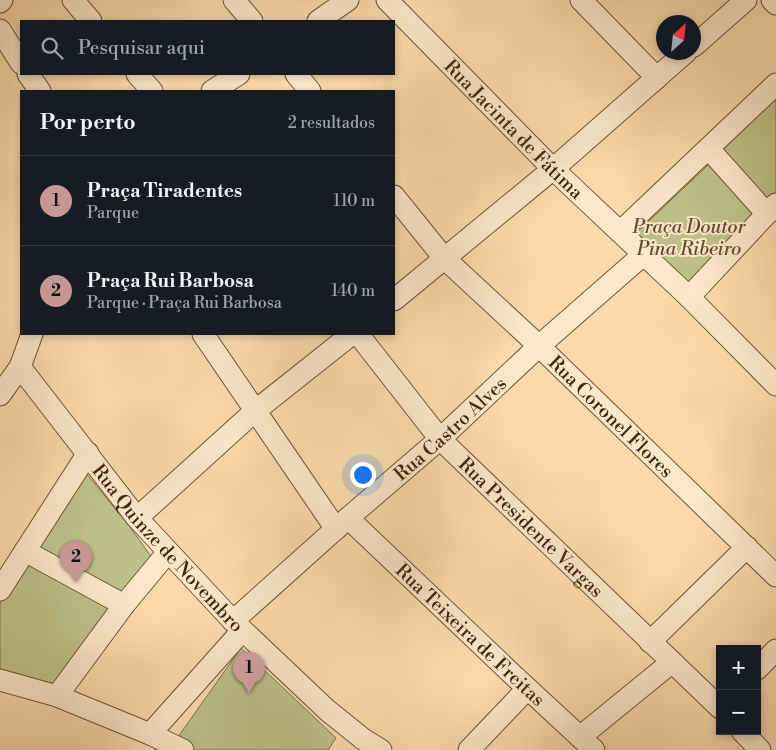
<!DOCTYPE html>
<html lang="pt">
<head>
<meta charset="utf-8">
<style>
	:root { --surface:#171b24; --page:#20242c; --text:#f1f3f6; --muted:#9ea1a6; --line:#363941; --accent:#c59692 }
	body { margin:0; font-family:"Libre Bodoni",serif; background:var(--page); color:var(--text) }
	.controls { position:absolute; right:15px; bottom:15px; display:grid; overflow:hidden; border-radius:0px; box-shadow:0 2px 8px #0003 }
	.controls button { width:45px; height:45px; display:grid; place-items:center; padding:0; border:0; border-bottom:1px solid var(--line); background:var(--surface); color:var(--text); font:25px sans-serif }
	.compass { position:absolute; left:656px; top:15px; width:45px; height:45px; border-radius:50%; background:var(--surface); box-shadow:0 2px 8px #0003; rotate:27deg }
	.you { position:absolute; left:362px; top:474px; width:18px; height:18px; margin:-12px; border:4px solid #fff; border-radius:50%; background:#1a73e8; box-shadow:0 0 0 8px #1a73e833 }
	.badge { display:grid; place-items:center; width:32px; height:32px; border-radius:50%; background:var(--accent); color:#111; font-size:16px; font-weight:700 }
	.pin { position:absolute; translate:-50% -41px; filter:drop-shadow(0 1px 2px #0008) }
	.pin::after { content:''; position:absolute; top:26px; width:18px; height:15px; background:inherit; clip-path:polygon(0 0,100% 0,50% 100%) }
	.list { margin:0; padding:0; list-style:none }
	h2 { display:flex; justify-content:space-between; align-items:center; height:65px; margin:0; padding:0 20px; font-size:21px }
	h2 small { font-size:16px; font-weight:400; color:var(--muted) }
	.list li { display:grid; grid-template-columns:32px 1fr auto; gap:15px; align-items:center; box-sizing:border-box; height:90px; padding:0 20px; border-top:1px solid var(--line) }
	.list b { display:block; font-size:19px; white-space:nowrap }
	.list p { margin:0; font-size:16px; white-space:nowrap; color:var(--muted) }
	.list em { font-size:16px; font-style:normal; color:var(--muted) }
	.icon { flex:none; width:28px; height:28px; fill:none; stroke:currentColor; stroke-width:2; stroke-linecap:round; stroke-linejoin:round }
	.map { position:relative; flex:none; width:776px; height:750px; overflow:hidden }
	.search { position:absolute; background:var(--surface); box-shadow:0 2px 8px #0003; left:20px; top:20px; width:375px; height:55px; display:flex; align-items:center; gap:12px; box-sizing:border-box; padding:0 18px; border-radius:0px; color:var(--muted); font-size:19px }
	.panel { position:absolute; background:var(--surface); box-shadow:0 2px 8px #0003; left:20px; top:90px; width:375px; height:245px; border-radius:0px }
	.map>svg:first-child { display:block }
	.green { fill:#bec08a; stroke:#80744e }
	.lines { fill:none; stroke-linecap:round; stroke-linejoin:round }
	.minor-casing { stroke:#705438; stroke-width:23 }
	.minor { stroke:#fce7c9; stroke-width:21 }
	.labels { text-anchor:middle; stroke-width:4; stroke-linejoin:round; paint-order:stroke }
	.street-label { font-size:19px; fill:#422811; stroke:#fce7c9 }
	.park-label { font-size:19px; font-style:italic; fill:#614e2f; stroke:#fce7c9 }
</style>
</head>
<body>
<div class="map">
<svg width="776" height="750" viewBox="0 0 776 750">
	<rect width="100%" height="100%" fill="#fadaac"/>
	<filter id="stains"><feTurbulence type="fractalNoise" baseFrequency=".004" numOctaves="4"/><feColorMatrix values="0 0 0 0 .2 0 0 0 0 .09 0 0 0 0 .02 0 0 0 .5 -.17"/></filter>
	<radialGradient id="worn" r=".72"><stop offset=".6" stop-color="#630" stop-opacity="0"/><stop offset="1" stop-color="#630" stop-opacity=".3"/></radialGradient>
	<g class="green">
		<path d="M776,96V200L691,293L631,238L707,166Z"/>
		<path d="M82,468L130,527L155,562L52,698L0,679V603Z"/>
		<path d="M241,648L336,738L328,750H185L173,744Z"/>
	</g>
	<g class="lines">
		<g class="minor-casing">
			<g id="minor">
				<path d="M73,0L91,21"/>
				<path d="M234,0L252,21"/>
				<path id="s1" d="M387,0L553,169L689,297L776,385"/>
				<path d="M581,0L657,78"/>
				<path d="M772,0L776,4"/>
				<path d="M0,2L2,0"/>
				<path d="M318,21L348,0"/>
				<path d="M0,30L21,63"/>
				<path d="M694,46L746,0"/>
				<path d="M28,74L40,91"/>
				<path d="M137,74L152,91"/>
				<path d="M296,74L310,91"/>
				<path d="M212,91L239,74"/>
				<path d="M709,149L767,214"/>
				<path id="s2" d="M394,196L444,258L539,346L776,576"/>
				<path d="M621,231L776,84"/>
				<path d="M689,297L776,204"/>
				<path d="M394,300L553,169L686,52"/>
				<path d="M203,334L336,529"/>
				<path id="s3" d="M358,334L440,439L720,708"/>
				<path id="s4" d="M20,367L137,518L233,621L327,710L363,739L381,750"/>
				<path d="M0,395L20,367L32,334"/>
				<path d="M137,518L255,411L352,334"/>
				<path id="s5" d="M348,518L512,674L594,750"/>
				<path d="M25,551L124,605"/>
				<path d="M0,590L88,453"/>
				<path id="s6" d="M233,621L348,518L440,439L539,346L644,254"/>
				<path d="M650,642L747,547"/>
				<path d="M757,669L776,650"/>
				<path d="M0,680L57,696L150,734L183,750"/>
				<path d="M57,696L124,605L168,552"/>
				<path d="M742,731L760,750"/>
				<path d="M150,734L242,631"/>
				<path d="M580,737L672,662"/>
				<path d="M469,750L527,689"/>
			</g>
		</g>
		<use href="#minor" class="minor"/>
	</g>
	<g class="labels">
		<g class="street-label">
			<text dy="7" stroke="none"><textPath href="#s1" startOffset="181">Rua Jacinta de Fátima</textPath></text>
			<text dy="7" stroke="none"><textPath href="#s2" startOffset="310">Rua Coronel Flores</textPath></text>
			<text dy="7" stroke="none"><textPath href="#s6" startOffset="290">Rua Castro Alves</textPath></text>
			<text dy="7" stroke="none"><textPath href="#s3" startOffset="260">Rua Presidente Vargas</textPath></text>
			<text dy="7" stroke="none"><textPath href="#s4" startOffset="234">Rua Quinze de Novembro</textPath></text>
			<text dy="7" stroke="none"><textPath href="#s5" startOffset="169">Rua Teixeira de Freitas</textPath></text>
		</g>
		<g class="park-label">
			<text x="689" y="233">Praça Doutor<tspan x="689" dy="22">Pina Ribeiro</tspan></text>
		</g>
	</g>
	<rect width="100%" height="100%" filter="url(#stains)"/>
	<rect width="100%" height="100%" fill="url(#worn)"/>
</svg>
<div class="controls">
<button>+</button>
<button>−</button>
</div>
<svg class="compass" viewBox="-18 -18 36 36"><path d="M0-13l5 13h-10z" fill="#e53935"/><path d="M0 13l5-13h-10z" fill="#9ea1a6"/></svg>
<div class="you"></div>
<div class="pin badge" style="left:249px;top:693px">1</div>
<div class="pin badge" style="left:76px;top:582px">2</div>
<div class="search"><svg class="icon" aria-label="search" viewBox="0 0 24 24"><circle cx="10" cy="10" r="6"/><path d="M15 15l6 6"/></svg>Pesquisar aqui</div>
<section class="panel">
<h2>Por perto<small>2 resultados</small></h2>
<ul class="list">
<li><span class="badge">1</span><div><b>Praça Tiradentes</b><p>Parque</p></div><em>110 m</em></li>
<li><span class="badge">2</span><div><b>Praça Rui Barbosa</b><p>Parque · Praça Rui Barbosa</p></div><em>140 m</em></li>
</ul>
</section>
</div>
</body>
</html>
